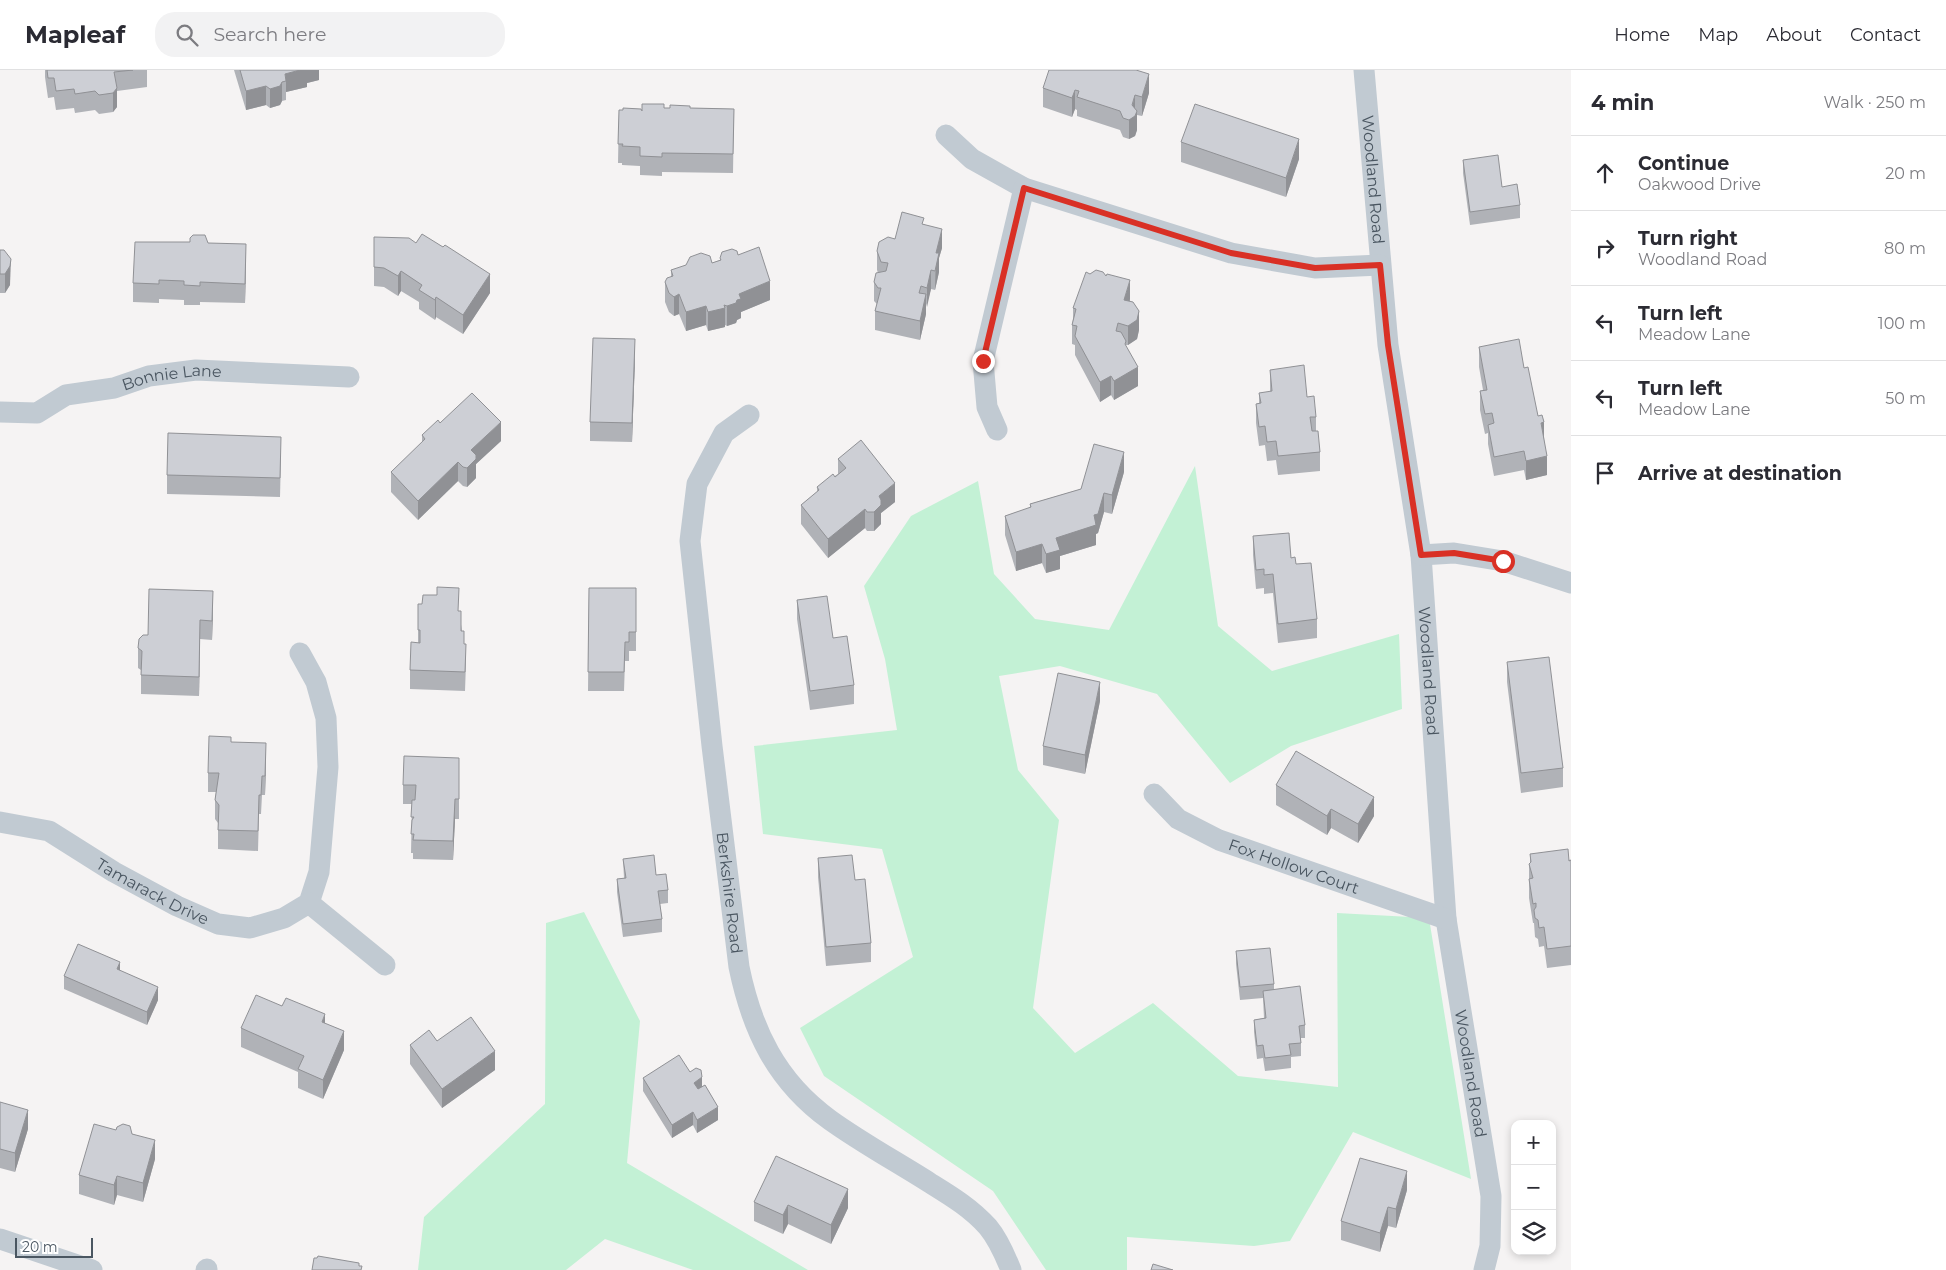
<!DOCTYPE html>
<html lang="en">
<head>
<meta charset="utf-8">
<style>
	:root { --surface:#fff; --page:#f2f2f3; --text:#2b2b33; --muted:#7c7c81; --line:#e1e1e2 }
	body { margin:0; font-family:Montserrat,sans-serif; background:var(--page); color:var(--text) }
	.controls { position:absolute; right:15px; bottom:15px; display:grid; overflow:hidden; border-radius:10px; box-shadow:0 2px 8px #0003 }
	.controls button { width:45px; height:45px; display:grid; place-items:center; padding:0; border:0; border-bottom:1px solid var(--line); background:var(--surface); color:var(--text); font:25px sans-serif }
	.scale { position:absolute; left:15px; bottom:12px; width:78px; box-sizing:border-box; padding-left:5px; border:2px solid #4a5661; border-top:0; font-size:14px; line-height:18px; white-space:nowrap; color:#4a5661; -webkit-text-stroke:4px #fff; paint-order:stroke }
	.stop { position:absolute; width:15px; height:15px; margin:-11px; border:4px solid #d93025; border-radius:50%; background:#fff }
	.stop.end { background:#d93025; border-color:#fff; box-shadow:0 1px 5px #0008 }
	.list { margin:0; padding:0; list-style:none }
	h2 { display:flex; justify-content:space-between; align-items:center; height:65px; margin:0; padding:0 20px; font-size:21px }
	h2 small { font-size:16px; font-weight:400; color:var(--muted) }
	.list li { display:grid; grid-template-columns:32px 1fr auto; gap:15px; align-items:center; box-sizing:border-box; height:75px; padding:0 20px; border-top:1px solid var(--line) }
	.list b { display:block; font-size:19px; white-space:nowrap }
	.list p { margin:0; font-size:16px; white-space:nowrap; color:var(--muted) }
	.list em { font-size:16px; font-style:normal; color:var(--muted) }
	.icon { flex:none; width:28px; height:28px; fill:none; stroke:currentColor; stroke-width:2; stroke-linecap:round; stroke-linejoin:round }
	.map { position:relative; flex:none; width:1571px; height:1200px; overflow:hidden }
	header { display:flex; align-items:center; gap:30px; box-sizing:border-box; height:70px; padding:0 25px; background:var(--surface); border-bottom:1px solid var(--line) }
	header strong { font-size:24px }
	nav { display:flex; gap:28px; margin-inline-start:auto; font-size:18px }
	.search { width:350px; height:45px; background:var(--page); display:flex; align-items:center; gap:12px; box-sizing:border-box; padding:0 18px; border-radius:20px; color:var(--muted); font-size:19px }
	main { display:flex }
	aside { flex:1; background:var(--surface) }
	.map>svg:first-child { display:block }
	.green { fill:#c3f1d5 }
	.lines { fill:none; stroke-linecap:round; stroke-linejoin:round }
	.street { stroke:#c1cad2; stroke-width:21 }
	.wall { fill:#b0b2b7 }
	.shaded-wall { fill:#909195 }
	.building { fill:#cdcfd5; stroke:#909195 }
	.route { stroke:#d93025; stroke-width:6 }
	.labels { text-anchor:middle; stroke-width:5; stroke-linejoin:round; paint-order:stroke }
	.street-label { font-size:16px; fill:#4a5661; stroke:#fff }
</style>
</head>
<body>
<header>
<strong>Mapleaf</strong>
<div class="search"><svg class="icon" aria-label="search" viewBox="0 0 24 24"><circle cx="10" cy="10" r="6"/><path d="M15 15l6 6"/></svg>Search here</div>
<nav><a>Home</a><a>Map</a><a>About</a><a>Contact</a></nav>
</header>
<main>
<div class="map">
<svg width="1571" height="1200" viewBox="0 0 1571 1200">
	<rect width="100%" height="100%" fill="#f5f3f3"/>
	<g class="green">
		<path d="M1195,396L1218,556L1272,601L1399,564L1402,639L1291,676L1230,713L1157,624L1060,596L999,606L1018,700L1059,750L1033,938L1075,983L1153,933L1238,1006L1338,1017L1337,843L1429,848L1471,1109L1353,1062L1290,1171L1254,1176L1127,1167V1200H1046L993,1121L824,1006L800,958L913,887L882,779L763,764L754,676L897,660L885,589L864,516L911,446L978,411L994,504L1035,549L1109,560Z"/>
		<path d="M584,842L640,951L627,1093L808,1200H693L605,1169L566,1200H418L424,1147L545,1034L546,853Z"/>
	</g>
	<g class="lines">
		<g class="street">
			<path id="s1" d="M1364,0L1388,275L1421,485L1446,849L1491,1126L1490,1176L1484,1200"/>
			<path d="M946,65L972,89L1024,118L1231,183L1315,198L1380,195"/>
			<path id="s2" d="M0,342L37,343L66,325L114,318L149,306L196,300L349,307"/>
			<path id="s3" d="M749,345L724,363L697,414L690,471L712,676L739,897C752,960 776,1011 830,1050C862,1073 897,1092 930,1113C951,1126 971,1138 988,1157C998,1169 1005,1185 1011,1200"/>
			<path d="M997,360L987,337L983,291L1024,118"/>
			<path d="M1421,485L1454,483L1503,491L1571,513"/>
			<path id="s4" d="M1154,724L1178,749L1219,770L1446,849"/>
			<path id="s5" d="M0,752L49,761L114,802L177,836L218,854L250,858L284,848L309,833L319,802L328,697L326,648L316,612L300,583"/>
			<path d="M309,833L385,895"/>
			<path d="M0,1169L92,1200"/>
			<path d="M206,1200L207,1199"/>
		</g>
	</g>
	<g class="wall">
		<path d="M45,0H147V17L117,21V37L113,42L99,44L95,40L75,43L74,38L56,40L54,27L48,28L45,7Z"/>
		<path d="M234,0H319V10L307,13V17L286,22V30L282,31L280,35L270,38L266,35L246,40Z"/>
		<path d="M1043,18L1149,23L1142,46L1137,45V60L1135,66L1129,69L1123,67L1120,60L1077,46V40L1075,39L1072,47L1043,37Z"/>
		<path d="M690,38L734,39L733,103L662,102V106L640,105V96L622,95V93H618L619,40L642,41Z"/>
		<path d="M1181,72L1299,89L1286,127L1181,92Z"/>
		<path d="M1463,90L1502,117L1520,135V148L1470,155L1463,103Z"/>
		<path d="M924,154L942,178L939,188V202L935,220L931,219L926,237V244L920,270L875,260V241L877,234L874,231V212L878,203L877,200V181L895,169Z"/>
		<path d="M374,167L490,223L463,264L436,247L435,250L419,239V232L401,221L398,226L384,217L374,216Z"/>
		<path d="M190,172L208,173L246,194L245,233L200,232V235H184V230L159,229V233L133,232V213Z"/>
		<path d="M0,180L10,215L5,223H0Z"/>
		<path d="M738,185L770,230L741,242V248L737,250L736,253L727,256L725,255V257L708,261L706,255L686,261L679,244L674,246L669,242L665,232V212L671,207V200L712,193L720,190V188Z"/>
		<path d="M1106,206L1130,229V231L1139,260L1137,269L1128,275H1126V276L1138,316L1114,330L1111,325L1100,332L1075,285V275L1072,274V255L1073,249V238Z"/>
		<path d="M1479,277L1524,298L1544,368L1547,405L1526,410L1524,400L1494,406L1488,374V363L1485,364L1480,340V321L1483,320L1479,297Z"/>
		<path d="M635,288L632,372L590,371V352Z"/>
		<path d="M1270,300L1307,327L1316,347V361L1320,382V401L1278,405L1276,390L1267,391L1265,375L1259,376L1256,353V334L1259,333V323L1270,322Z"/>
		<path d="M440,353L501,371L476,394V408L467,417L463,416L458,411L418,450L391,422V402L422,373V365Z"/>
		<path d="M281,386L280,427L167,424V405Z"/>
		<path d="M838,389L895,432L881,443V454L874,461H867L865,458L828,488L801,454V435L817,422V417L838,404Z"/>
		<path d="M1124,402L1112,444L1104,442L1098,463L1096,464V475L1060,486V499L1046,503L1042,493L1016,501L1005,465V446L1030,438V434L1081,419Z"/>
		<path d="M1253,466L1291,488L1296,494L1317,549V568L1278,573L1273,523L1264,524V518L1256,519L1253,485Z"/>
		<path d="M589,518H636V581H629V591H625L624,621H588Z"/>
		<path d="M797,530L833,568L854,615V634L810,640L797,549Z"/>
		<path d="M418,534L459,541L464,574L466,593L465,621L410,619V600L418,573Z"/>
		<path d="M213,540L212,570L200,569L199,626L141,624V600L138,598V578L148,565Z"/>
		<path d="M1507,592L1563,698V717L1521,723L1507,612Z"/>
		<path d="M1100,631L1085,704L1043,695V676Z"/>
		<path d="M231,672L266,692L265,725H262L261,744H259L258,781L218,779V753L215,749V730L216,722H208V703Z"/>
		<path d="M459,688V749H455L453,790L413,789V783H411L412,734H403V715Z"/>
		<path d="M1276,715L1374,746L1358,773L1331,758L1327,765L1276,735Z"/>
		<path d="M1530,784L1571,790V895L1547,898L1544,876L1539,877L1538,869L1535,867L1534,853H1533L1529,828V794L1530,793Z"/>
		<path d="M818,788L855,810L871,873V892L826,896L818,807Z"/>
		<path d="M623,789L656,805L668,820V833L660,834L662,849V862L623,867L617,822V809L624,808Z"/>
		<path d="M1236,881L1274,914V919L1305,955V968H1301V986L1291,987V998L1265,1001L1263,988L1257,989L1254,962V950L1264,948L1263,928L1240,930L1236,894Z"/>
		<path d="M120,901L158,930L147,955L64,919V906Z"/>
		<path d="M325,953L344,980L323,1029L298,1018V1002L241,977V958Z"/>
		<path d="M437,971L495,1000L442,1038L410,994V975Z"/>
		<path d="M690,1002L702,1016L718,1050L697,1063L693,1055L672,1068L643,1021V1008Z"/>
		<path d="M0,1032L28,1059L15,1102L0,1098Z"/>
		<path d="M116,1060L132,1064L155,1089L143,1132L117,1125L114,1135L79,1124V1105Z"/>
		<path d="M1407,1120L1396,1158L1388,1156L1380,1182L1341,1170V1151Z"/>
		<path d="M754,1132L848,1138L831,1174L788,1154L783,1164L754,1151Z"/>
	</g>
	<g class="shaded-wall">
		<path d="M300,0H319V10L307,13V17L286,22V11L285,4Z"/>
		<path d="M1149,4V23L1142,46V27Z"/>
		<path d="M282,12V31L280,35L270,38V19Z"/>
		<path d="M266,16V35L246,40V21Z"/>
		<path d="M117,18V37L113,42V23Z"/>
		<path d="M1075,20V39L1072,47V28Z"/>
		<path d="M1135,25V45L1137,41V60L1135,66L1129,69V50Z"/>
		<path d="M1299,69V89L1286,127V108Z"/>
		<path d="M942,159V178L939,188V202L935,220L936,183Z"/>
		<path d="M246,174V194L245,233V214Z"/>
		<path d="M11,189L10,215L5,223V204Z"/>
		<path d="M931,200V219L927,237V218Z"/>
		<path d="M401,201V221L398,226V206Z"/>
		<path d="M490,204V223L463,264V245Z"/>
		<path d="M1130,210V229L1124,249V230Z"/>
		<path d="M770,211V230L741,242V248L737,250L736,253L727,256V236L739,224Z"/>
		<path d="M679,224V244L674,246V227Z"/>
		<path d="M926,224V244L920,270V251Z"/>
		<path d="M436,227V247L435,250V230Z"/>
		<path d="M706,236V255L686,261V242Z"/>
		<path d="M725,238V257L708,261V242Z"/>
		<path d="M1139,241V260L1137,269L1128,275V256Z"/>
		<path d="M635,269V288L632,372V353Z"/>
		<path d="M1138,297V316L1114,330V311Z"/>
		<path d="M1111,306V325L1100,332V312Z"/>
		<path d="M501,352V371L476,394V408L467,417V398L471,380Z"/>
		<path d="M1544,352V372L1541,353Z"/>
		<path d="M1124,382V402L1112,444V425Z"/>
		<path d="M1547,386V405L1526,410V391Z"/>
		<path d="M458,392V411L418,450V431Z"/>
		<path d="M895,413V432L881,443V454L874,461V442L879,426Z"/>
		<path d="M1104,423V442L1098,463L1096,464V475L1060,486V499L1046,503V484L1056,468L1094,445Z"/>
		<path d="M865,439V458L828,488V469Z"/>
		<path d="M1042,474V493L1016,501V482Z"/>
		<path d="M213,521V540L212,570V551Z"/>
		<path d="M200,550V569L199,626V607Z"/>
		<path d="M1100,612V631L1085,704V685Z"/>
		<path d="M266,673V692L265,725V706Z"/>
		<path d="M1374,727V746L1358,773V754Z"/>
		<path d="M455,729V749L453,790V771Z"/>
		<path d="M1331,739V758L1327,765V746Z"/>
		<path d="M120,892V905L117,899Z"/>
		<path d="M158,917V930L147,955V942Z"/>
		<path d="M325,944V963L322,952Z"/>
		<path d="M344,961V980L323,1029V1010Z"/>
		<path d="M495,981V1000L442,1038V1019Z"/>
		<path d="M702,1007V1020L694,1026V1013Z"/>
		<path d="M718,1037V1050L697,1063V1050Z"/>
		<path d="M28,1040V1059L15,1102V1083Z"/>
		<path d="M693,1042V1055L672,1068V1055Z"/>
		<path d="M155,1070V1089L143,1132V1113Z"/>
		<path d="M1407,1101V1120L1396,1158V1139Z"/>
		<path d="M117,1106V1125L114,1135V1115Z"/>
		<path d="M848,1119V1138L831,1174V1155Z"/>
		<path d="M788,1135V1154L783,1164V1145Z"/>
		<path d="M1388,1137V1156L1380,1182V1163Z"/>
	</g>
	<g class="building">
		<path d="M47,0H133L114,2L117,18L113,23L99,25L95,21L75,24L74,19L56,21L54,8H48Z"/>
		<path d="M240,0H300L285,4L286,11L282,12L280,16L270,19L266,16L246,21Z"/>
		<path d="M1049,0H1136L1149,4L1142,27L1135,25L1132,35L1137,41L1135,46L1129,50L1123,48L1120,41L1077,27L1079,21L1075,20L1072,28L1043,18Z"/>
		<path d="M642,34H664V38H670V35L690,36V38L734,39L733,84L662,83V87L640,86V77L622,76L623,74H618L619,40H623V38L641,39L642,41Z"/>
		<path d="M1195,34L1299,69L1286,108L1181,72Z"/>
		<path d="M1498,85L1502,117L1517,114L1520,135L1470,142L1463,90Z"/>
		<path d="M902,142L924,148L922,154L942,159L936,183H939L935,201L931,200L927,218L921,216L919,223L926,224L920,251L875,241L881,218H878L874,212L876,203L886,201L888,193L881,192L877,181L879,172L888,167L895,169Z"/>
		<path d="M422,164L443,177L445,175L490,204L463,245L436,227L435,230L419,220L422,215L401,201L398,206L384,198L374,197V167L409,168L416,173Z"/>
		<path d="M193,165H205L208,173L246,174L245,214L200,212V216L184,215V211L159,210V214L133,213L135,172H190V168Z"/>
		<path d="M759,177L770,211L739,224L741,229L737,230L736,233L727,236L724,235L725,238L708,242L706,236L686,242L679,224L674,227L669,223L665,212L667,208L673,206L671,200L686,195L690,187L701,183L710,186L712,193L721,190L720,188L722,182L732,179L737,181L738,185Z"/>
		<path d="M0,180H4L11,189L10,196L5,204H0Z"/>
		<path d="M1096,200L1103,202L1106,206L1107,204L1130,210L1124,230L1133,232L1139,241L1137,250L1128,256L1118,253L1116,261L1121,262L1126,271L1125,274L1138,297L1114,311L1111,306L1100,312L1075,266L1077,256L1072,255L1076,239L1073,238L1086,202L1090,204Z"/>
		<path d="M593,268L635,269L632,353L590,352Z"/>
		<path d="M1519,269L1524,298L1528,297L1538,346L1542,345L1544,352L1541,353L1547,386L1526,391L1524,381L1494,387L1488,355L1494,353L1492,343L1485,344L1480,321L1487,320L1479,277Z"/>
		<path d="M1304,295L1307,327L1314,326L1316,347H1310L1312,361H1318L1320,382L1278,386L1276,371L1267,372L1265,356L1259,357L1256,334L1261,333L1259,323L1272,321L1270,300Z"/>
		<path d="M472,323L501,352L471,380L476,385V389L467,398L463,397L458,392L418,431L391,402L425,369L422,365L438,350L440,353Z"/>
		<path d="M168,363L281,367L280,408L167,405Z"/>
		<path d="M861,370L895,413L879,426L881,430V435L874,442H867L865,439L828,469L801,435L819,420L817,417L833,404L835,407L846,398L838,389Z"/>
		<path d="M1094,374L1124,382L1112,425L1104,423L1098,444L1094,445L1096,455L1056,468L1060,480L1046,484L1042,474L1016,482L1005,446L1031,437L1030,434L1081,419Z"/>
		<path d="M1289,463L1291,488L1295,487L1296,494L1311,493L1317,549L1278,554L1273,504L1264,505V499L1256,500L1253,466Z"/>
		<path d="M437,517L459,518L458,541H461V561H464V574H466L465,602L410,600L411,572L420,573V560H418V534H422L423,525H437Z"/>
		<path d="M589,518H636V562H629V572H625L624,602H588Z"/>
		<path d="M149,519L213,521L212,551L200,550L199,607L141,605L142,581L138,578L139,569L143,565H148Z"/>
		<path d="M827,526L833,568L847,566L854,615L810,621L797,530Z"/>
		<path d="M1549,587L1563,698L1521,703L1507,592Z"/>
		<path d="M1058,603L1100,612L1085,685L1043,676Z"/>
		<path d="M209,666L231,667V672L266,673L265,706H262L261,725H259L258,761L218,760L219,735L215,730L219,703H208Z"/>
		<path d="M1296,681L1374,727L1358,754L1331,739L1327,746L1276,715Z"/>
		<path d="M404,686L459,688V729H455L453,771L413,770L414,764H411L412,750L414,747H411L412,730H415L416,715H403Z"/>
		<path d="M1568,779L1569,791L1571,790V876L1547,879L1544,857L1539,858L1538,850L1535,848L1534,840L1536,837V833L1533,834L1529,809L1533,808L1529,794L1531,792L1530,784Z"/>
		<path d="M654,785L656,805L666,804L668,820L658,821L662,849L623,854L617,809L626,808L623,789Z"/>
		<path d="M852,785L855,810L865,809L871,873L826,877L818,788Z"/>
		<path d="M78,874L120,892L117,899L158,917L147,942L64,906Z"/>
		<path d="M1270,878L1274,914L1240,917L1236,881Z"/>
		<path d="M1300,916L1305,955L1299,956L1301,973L1289,974L1291,985L1265,988L1263,975L1257,976L1254,950L1266,948L1263,921Z"/>
		<path d="M256,925L282,936L286,928L325,944L322,952L344,961L323,1010L298,999L304,986L241,958Z"/>
		<path d="M471,947L495,981L442,1019L410,975L429,960L437,971Z"/>
		<path d="M679,985L690,1002L696,998L701,1000L702,1007L694,1013L698,1019L705,1015L718,1037L697,1050L693,1042L672,1055L643,1008Z"/>
		<path d="M0,1032L28,1040L15,1083L0,1079Z"/>
		<path d="M94,1054L116,1060L117,1057L123,1054L130,1056L132,1064L155,1070L143,1113L117,1106L114,1115L79,1105Z"/>
		<path d="M776,1086L848,1119L831,1155L788,1135L783,1145L754,1132Z"/>
		<path d="M1360,1088L1407,1101L1396,1139L1388,1137L1380,1163L1341,1151Z"/>
		<path d="M318,1186L359,1193V1196H362L361,1200H312L314,1188H317Z"/>
		<path d="M1153,1194L1173,1200H1151Z"/>
	</g>
	<g class="lines">
		<path class="route" d="M983,291L1024,118L1231,183L1315,198L1380,195L1388,275L1421,485L1454,483L1503,491"/>
	</g>
	<g class="labels">
		<g class="street-label">
			<text dy="6" stroke="none"><textPath href="#s1" startOffset="110">Woodland Road</textPath></text>
			<text dy="6" stroke="none"><textPath href="#s2" startOffset="179">Bonnie Lane</textPath></text>
			<text dy="6" stroke="none"><textPath href="#s1" startOffset="605">Woodland Road</textPath></text>
			<text dy="6" stroke="none"><textPath href="#s4" startOffset="160">Fox Hollow Court</textPath></text>
			<text dy="6" stroke="none"><textPath href="#s5" startOffset="170">Tamarack Drive</textPath></text>
			<text dy="6" stroke="none"><textPath href="#s3" startOffset="500">Berkshire Road</textPath></text>
			<text dy="6" stroke="none"><textPath href="#s1" startOffset="1010">Woodland Road</textPath></text>
		</g>
	</g>
</svg>
<div class="controls">
<button>+</button>
<button>−</button>
<button><svg class="icon" aria-label="layers" viewBox="0 0 24 24"><path d="M12 4l9 5-9 5-9-5zM3 14l9 5 9-5"/></svg></button>
</div>
<div class="scale">20 m</div>
<div class="stop" style="left:1503px;top:491px"></div>
<div class="stop end" style="left:983px;top:291px"></div>
</div>
<aside>
<h2>4 min<small>Walk · 250 m</small></h2>
<ul class="list">
<li><svg class="icon" aria-label="ahead" viewBox="0 0 24 24"><path d="M12 20V5M6 11l6-6 6 6"/></svg><div><b>Continue</b><p>Oakwood Drive</p></div><em>20 m</em></li>
<li><svg class="icon" aria-label="right" viewBox="0 0 24 24"><path d="M7 20v-9h11M14 6l5 5-5 5"/></svg><div><b>Turn right</b><p>Woodland Road</p></div><em>80 m</em></li>
<li><svg class="icon" aria-label="left" viewBox="0 0 24 24"><path d="M17 20v-9H6M10 6l-5 5 5 5"/></svg><div><b>Turn left</b><p>Meadow Lane</p></div><em>100 m</em></li>
<li><svg class="icon" aria-label="left" viewBox="0 0 24 24"><path d="M17 20v-9H6M10 6l-5 5 5 5"/></svg><div><b>Turn left</b><p>Meadow Lane</p></div><em>50 m</em></li>
<li><svg class="icon" aria-label="arrive" viewBox="0 0 24 24"><path d="M6 21V4h12l-3 4 3 4H6"/></svg><div><b>Arrive at destination</b></div></li>
</ul>
</aside>
</main>
</body>
</html>
